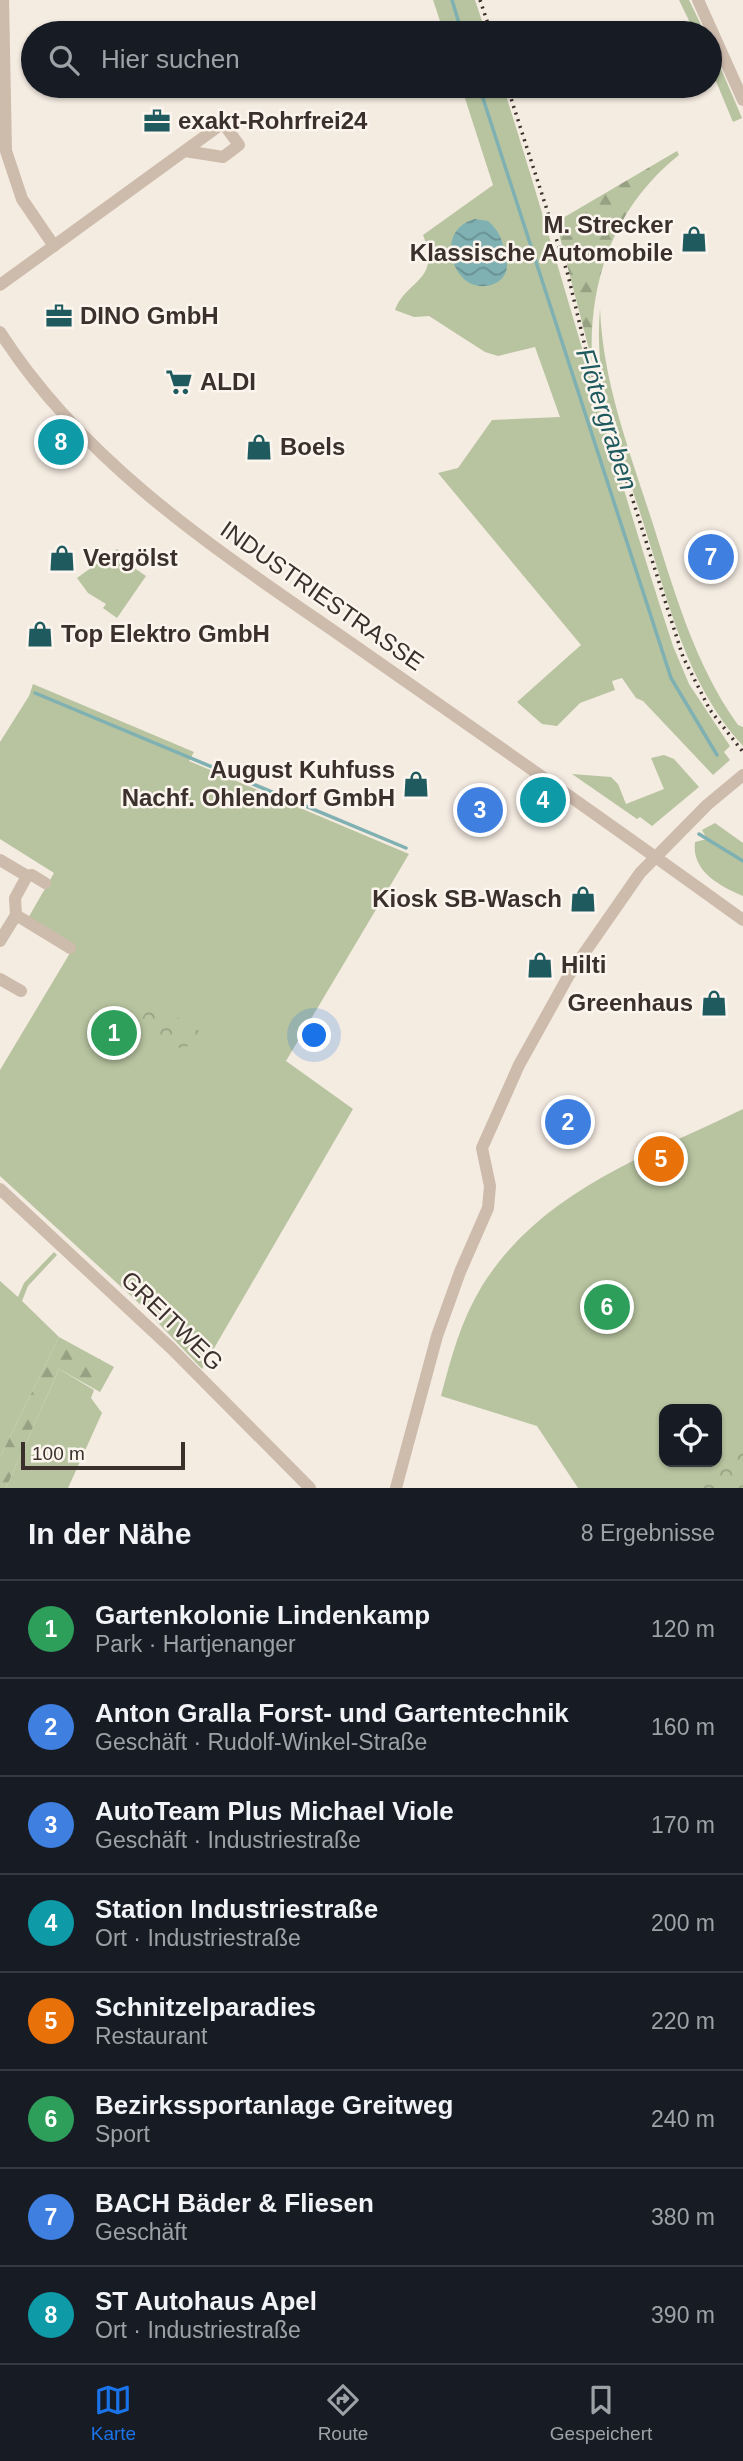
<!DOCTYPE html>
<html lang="de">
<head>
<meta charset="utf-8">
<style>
	:root { --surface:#171b24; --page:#242831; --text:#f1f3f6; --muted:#9ea1a6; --line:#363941; --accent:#1a73e8 }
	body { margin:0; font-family:Helvetica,sans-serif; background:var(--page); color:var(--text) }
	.controls { position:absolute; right:21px; bottom:21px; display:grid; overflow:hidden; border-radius:14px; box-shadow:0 2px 5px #0004 }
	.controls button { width:63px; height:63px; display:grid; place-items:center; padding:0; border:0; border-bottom:2px solid var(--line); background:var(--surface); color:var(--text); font:35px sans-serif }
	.scale { position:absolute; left:21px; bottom:18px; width:164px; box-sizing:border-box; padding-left:7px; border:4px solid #3b302b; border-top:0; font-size:19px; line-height:24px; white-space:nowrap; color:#3b302b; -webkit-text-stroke:5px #fbf5ee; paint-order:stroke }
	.you { position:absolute; left:315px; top:1036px; width:24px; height:24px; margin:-18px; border:5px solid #fff; border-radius:50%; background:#1a73e8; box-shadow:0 0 0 10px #1a73e833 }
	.badge { display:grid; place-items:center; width:46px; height:46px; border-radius:50%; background:var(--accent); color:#fff; font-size:23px; font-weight:700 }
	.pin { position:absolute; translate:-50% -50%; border:4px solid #fff; box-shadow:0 2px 7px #0006 }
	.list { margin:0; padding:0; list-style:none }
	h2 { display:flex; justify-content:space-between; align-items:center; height:91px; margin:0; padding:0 28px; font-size:30px }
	h2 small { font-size:23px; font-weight:400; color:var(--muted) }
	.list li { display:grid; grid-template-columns:46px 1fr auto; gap:21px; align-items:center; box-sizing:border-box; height:98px; padding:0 28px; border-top:2px solid var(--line) }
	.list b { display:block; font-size:26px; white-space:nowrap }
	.list p { margin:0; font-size:23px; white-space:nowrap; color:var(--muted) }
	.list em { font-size:23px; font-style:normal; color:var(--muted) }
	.icon { flex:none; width:38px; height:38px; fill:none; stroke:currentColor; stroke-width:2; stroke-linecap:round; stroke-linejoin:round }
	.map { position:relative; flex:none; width:743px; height:1488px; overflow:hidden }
	.search { position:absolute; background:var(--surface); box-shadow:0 2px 5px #0004; left:21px; right:21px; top:21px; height:77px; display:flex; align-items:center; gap:18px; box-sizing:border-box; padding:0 24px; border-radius:38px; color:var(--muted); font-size:26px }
	.sheet { height:875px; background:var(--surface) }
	nav { display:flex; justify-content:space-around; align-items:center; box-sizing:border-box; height:98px; border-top:2px solid var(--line); background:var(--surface); font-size:19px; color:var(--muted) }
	nav a { display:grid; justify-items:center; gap:4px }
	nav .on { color:var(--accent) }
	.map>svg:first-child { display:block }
	.green { fill:#b8c4a0; fill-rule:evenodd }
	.forest { fill:url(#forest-firs) }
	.park { fill:url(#park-crowns) }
	.water { fill:url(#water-waves) }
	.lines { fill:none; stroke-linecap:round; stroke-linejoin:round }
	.stream { stroke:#7fb0b2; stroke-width:3.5 }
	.minor { stroke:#cdbbac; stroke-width:12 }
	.rail { stroke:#3b302b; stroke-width:3.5; stroke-dasharray:2 5; stroke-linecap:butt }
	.labels { text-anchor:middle; stroke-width:5; stroke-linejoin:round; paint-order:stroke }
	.poi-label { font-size:24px; font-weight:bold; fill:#3b302b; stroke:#fbf5ee; text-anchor:start }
	.street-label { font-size:24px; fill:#3b302b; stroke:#fbf5ee }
	.water-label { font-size:26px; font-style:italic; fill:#1f5a5e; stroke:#fbf5ee }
</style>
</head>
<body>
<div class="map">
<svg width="743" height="1488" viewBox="0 0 743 1488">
	<defs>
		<pattern id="forest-firs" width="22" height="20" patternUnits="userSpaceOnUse" patternTransform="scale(1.75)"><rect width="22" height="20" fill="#b8c4a0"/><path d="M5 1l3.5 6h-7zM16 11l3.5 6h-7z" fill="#97a083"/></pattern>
		<pattern id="park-crowns" width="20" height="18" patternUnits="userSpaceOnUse" patternTransform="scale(1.75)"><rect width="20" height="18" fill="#b8c4a0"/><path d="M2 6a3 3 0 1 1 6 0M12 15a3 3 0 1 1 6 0" fill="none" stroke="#97a083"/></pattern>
		<pattern id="water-waves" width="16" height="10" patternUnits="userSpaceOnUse" patternTransform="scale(1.75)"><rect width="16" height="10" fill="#7fb0b2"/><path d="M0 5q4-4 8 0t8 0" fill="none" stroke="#699091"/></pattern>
	</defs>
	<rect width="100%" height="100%" fill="#f4ebe1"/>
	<g class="green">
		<path d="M433,0H475L486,33H444Z"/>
		<path d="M679,0H689L705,33H695Z"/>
		<path d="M715,64H719L742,118L733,122L710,67Z"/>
		<path d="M461,86H503C562,272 612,460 673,646L689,684L730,746L724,752L730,760L713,775L643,701L636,698L622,678L612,681L615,690L580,703L557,726L542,724L517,702L581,645L438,473L458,468L492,420L560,417L535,347L498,356L485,352L429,316L414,317L395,310C406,280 442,281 423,235L493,185Z"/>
		<path d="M600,309C603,381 628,447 650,515C674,589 693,662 738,725L743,727V746C686,684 669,603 644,525C621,451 593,389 600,309Z"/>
		<path d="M117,549L133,561L130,565L146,576L117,618L103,608L106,604L88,593L77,578Z"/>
		<path d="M33,684L194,752L189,761L409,854L286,1061L353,1109L202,1369L142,1306L0,1176V1070L73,948L27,920L54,873L0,839V742L29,696Z"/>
		<path d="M664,755L674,759L699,787L652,826L640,817L637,819L572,774L611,777L618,784L626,804L664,789L651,758Z"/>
		<path d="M715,823L743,843V896C722,887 691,872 695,842L707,839L702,830Z"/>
		<path d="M743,1109V1488H578L537,1426L441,1396C451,1358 461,1320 482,1286C542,1190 647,1156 743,1109ZM664,1409H717V1462H664Z"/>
		<path d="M54,1252L57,1255L28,1286L22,1301L59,1337L0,1457V1281L18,1297L24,1283Z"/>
		<path d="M59,1369L94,1390L91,1398L102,1413L68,1488H6Z"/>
	</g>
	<g class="forest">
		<path d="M677,151L679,155C615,206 588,280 592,361L556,222Z"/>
		<path d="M59,1337L114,1367L100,1392L59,1369L6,1488H0V1457Z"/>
	</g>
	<g class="park">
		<path d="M153,1002L204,1034L198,1043L180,1048L139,1023Z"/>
		<path d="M743,1449V1488H686Z"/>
	</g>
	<path class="water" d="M475,219L488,221C501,232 503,243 506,259C513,284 479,295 463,278C444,258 447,226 475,219Z"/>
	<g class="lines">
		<g class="stream">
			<path d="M452,0L462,33"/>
			<path d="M479,86L671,678L717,755"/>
			<path d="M35,693L406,848"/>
			<path d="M699,834L743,861"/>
		</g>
		<g class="minor">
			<path d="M3,0L6,151L22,199L54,246"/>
			<path d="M698,0L743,100"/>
			<path d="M0,285L223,123L239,145L223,157L185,151"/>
			<path d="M0,332C91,474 236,562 371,657C496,744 620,831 743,920"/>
			<path d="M0,860L27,876L15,898L16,915L0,941"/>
			<path d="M27,876L32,875L45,883"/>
			<path d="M16,915L70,948"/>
			<path d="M0,979L21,991"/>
			<path d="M0,1189L171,1348L310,1488"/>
			<path d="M396,1488L437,1336L460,1272L488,1208L490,1186L482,1148L519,1065L569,975L640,873L707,805L743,775"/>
		</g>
		<g class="rail">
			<path d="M480,0L491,33"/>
			<path d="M507,86L568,275L589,363L683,657L710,710L743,752"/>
		</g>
	</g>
	<defs>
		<g id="office-bare" transform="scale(2.1)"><path d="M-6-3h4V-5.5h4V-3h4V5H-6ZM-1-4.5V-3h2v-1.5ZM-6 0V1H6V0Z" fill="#1f5a5e" stroke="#fbf5ee" stroke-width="2.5" paint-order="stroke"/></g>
		<g id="shop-bare" transform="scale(2.1)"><path d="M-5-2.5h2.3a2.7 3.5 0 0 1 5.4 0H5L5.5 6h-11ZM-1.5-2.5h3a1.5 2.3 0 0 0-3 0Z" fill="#1f5a5e" stroke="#fbf5ee" stroke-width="2.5" paint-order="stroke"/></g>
		<g id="supermarket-bare" transform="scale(2.1)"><path d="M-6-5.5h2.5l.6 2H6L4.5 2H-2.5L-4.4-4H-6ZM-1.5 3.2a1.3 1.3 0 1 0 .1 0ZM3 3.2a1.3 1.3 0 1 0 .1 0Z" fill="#1f5a5e" stroke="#fbf5ee" stroke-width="2.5" paint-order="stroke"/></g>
	</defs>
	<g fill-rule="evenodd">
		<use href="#office-bare" x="157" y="121"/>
		<use href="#shop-bare" x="694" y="239"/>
		<use href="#office-bare" x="59" y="316"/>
		<use href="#supermarket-bare" x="179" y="382"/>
		<use href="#shop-bare" x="259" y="447"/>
		<use href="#shop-bare" x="62" y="558"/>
		<use href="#shop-bare" x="40" y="634"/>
		<use href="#shop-bare" x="416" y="784"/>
		<use href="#shop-bare" x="583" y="899"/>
		<use href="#shop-bare" x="540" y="965"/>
		<use href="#shop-bare" x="714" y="1003"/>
	</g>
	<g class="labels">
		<g class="poi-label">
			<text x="178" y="129">exakt-Rohrfrei24</text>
			<text x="673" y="233" text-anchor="end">M. Strecker<tspan x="673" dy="28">Klassische Automobile</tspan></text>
			<text x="80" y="324">DINO GmbH</text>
			<text x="200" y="390">ALDI</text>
			<text x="280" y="455">Boels</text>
			<text x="83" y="566">Vergölst</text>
			<text x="61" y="642">Top Elektro GmbH</text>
			<text x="395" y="778" text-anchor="end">August Kuhfuss<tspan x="395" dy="28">Nachf. Ohlendorf GmbH</tspan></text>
			<text x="562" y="907" text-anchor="end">Kiosk SB-Wasch</text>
			<text x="561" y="973">Hilti</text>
			<text x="693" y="1011" text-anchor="end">Greenhaus</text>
		</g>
		<g class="street-label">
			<text transform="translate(322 596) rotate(35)" y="8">INDUSTRIESTRASSE</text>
			<text transform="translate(172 1321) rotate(44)" y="8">GREITWEG</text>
		</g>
		<g class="water-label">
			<text transform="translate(607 419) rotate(72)" y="9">Flötergraben</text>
		</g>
	</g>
</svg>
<div class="controls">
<button><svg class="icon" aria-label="locate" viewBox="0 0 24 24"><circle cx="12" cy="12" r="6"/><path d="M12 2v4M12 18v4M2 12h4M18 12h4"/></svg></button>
</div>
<div class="scale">100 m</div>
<div class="you"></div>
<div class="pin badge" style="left:114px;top:1033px;background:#2e9e5b">1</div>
<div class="pin badge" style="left:568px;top:1122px;background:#3f7fe0">2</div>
<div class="pin badge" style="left:480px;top:810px;background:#3f7fe0">3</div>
<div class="pin badge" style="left:543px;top:800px;background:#0f9aa8">4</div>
<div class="pin badge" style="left:661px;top:1159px;background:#e8710a">5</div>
<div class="pin badge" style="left:607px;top:1307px;background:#2e9e5b">6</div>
<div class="pin badge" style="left:711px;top:557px;background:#3f7fe0">7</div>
<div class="pin badge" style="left:61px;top:442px;background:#0f9aa8">8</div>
<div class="search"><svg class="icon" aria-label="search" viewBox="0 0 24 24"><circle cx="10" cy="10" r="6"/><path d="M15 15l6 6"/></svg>Hier suchen</div>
</div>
<section class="sheet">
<h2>In der Nähe<small>8 Ergebnisse</small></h2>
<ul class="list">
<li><span class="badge" style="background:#2e9e5b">1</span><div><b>Gartenkolonie Lindenkamp</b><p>Park · Hartjenanger</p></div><em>120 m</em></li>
<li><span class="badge" style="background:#3f7fe0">2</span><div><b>Anton Gralla Forst- und Gartentechnik</b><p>Geschäft · Rudolf-Winkel-Straße</p></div><em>160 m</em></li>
<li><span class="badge" style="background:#3f7fe0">3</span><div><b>AutoTeam Plus Michael Viole</b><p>Geschäft · Industriestraße</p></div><em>170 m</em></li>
<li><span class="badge" style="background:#0f9aa8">4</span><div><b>Station Industriestraße</b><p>Ort · Industriestraße</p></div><em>200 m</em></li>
<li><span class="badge" style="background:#e8710a">5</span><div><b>Schnitzelparadies</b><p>Restaurant</p></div><em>220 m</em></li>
<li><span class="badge" style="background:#2e9e5b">6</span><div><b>Bezirkssportanlage Greitweg</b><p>Sport</p></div><em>240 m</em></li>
<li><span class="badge" style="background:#3f7fe0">7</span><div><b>BACH Bäder &amp; Fliesen</b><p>Geschäft</p></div><em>380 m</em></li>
<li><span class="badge" style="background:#0f9aa8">8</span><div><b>ST Autohaus Apel</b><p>Ort · Industriestraße</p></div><em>390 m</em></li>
</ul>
</section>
<nav>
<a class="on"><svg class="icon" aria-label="map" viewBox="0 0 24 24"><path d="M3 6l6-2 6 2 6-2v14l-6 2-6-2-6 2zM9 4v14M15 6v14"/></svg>Karte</a>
<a><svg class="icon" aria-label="directions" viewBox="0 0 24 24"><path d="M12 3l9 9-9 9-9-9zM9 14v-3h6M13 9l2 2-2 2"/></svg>Route</a>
<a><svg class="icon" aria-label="saved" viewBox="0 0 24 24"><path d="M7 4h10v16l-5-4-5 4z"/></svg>Gespeichert</a>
</nav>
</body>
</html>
